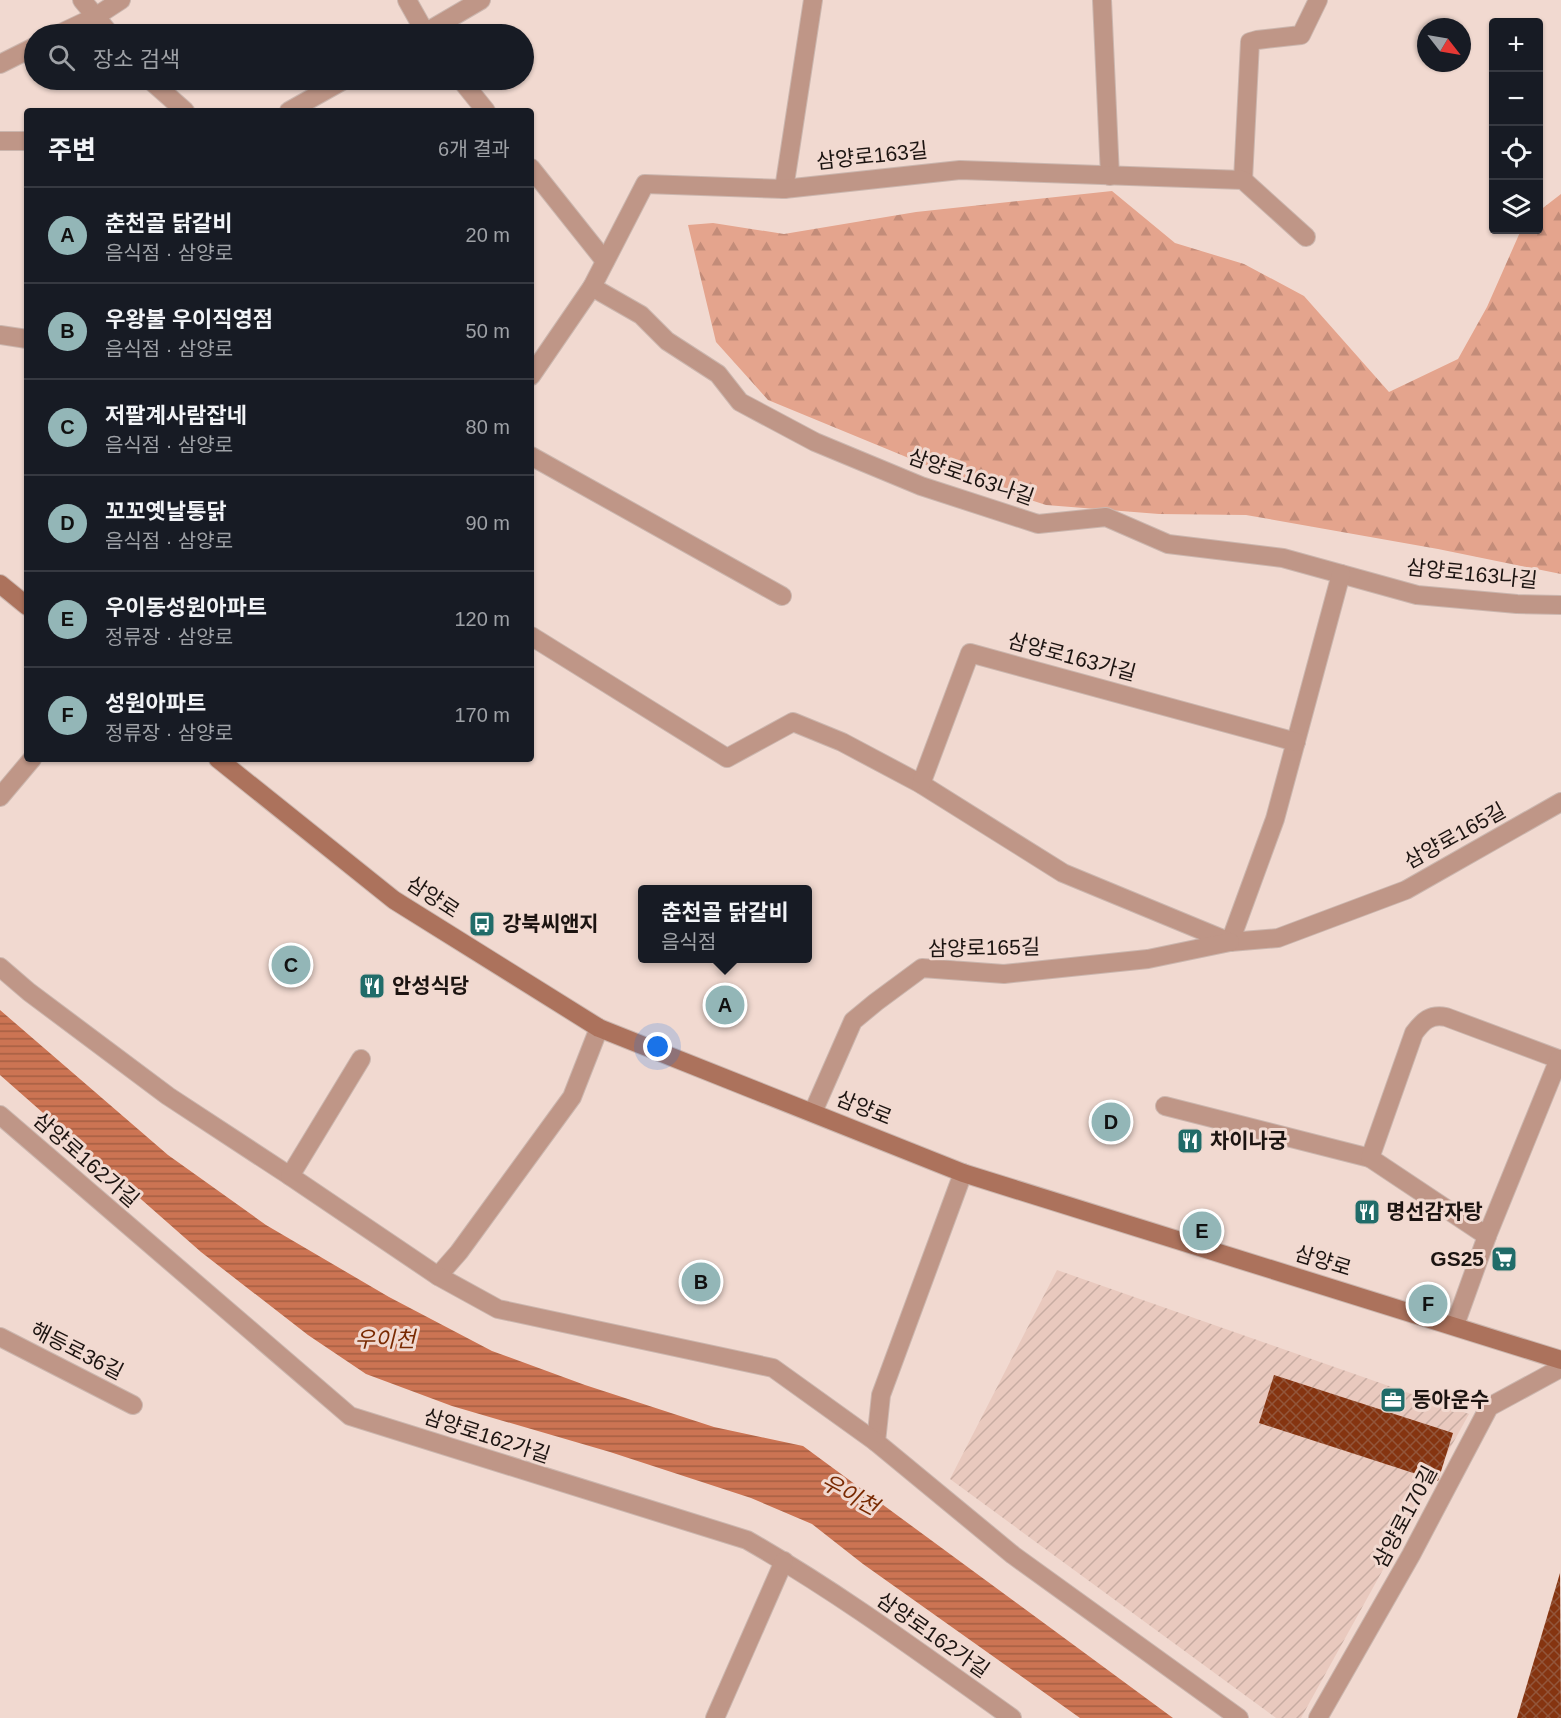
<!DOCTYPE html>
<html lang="ko">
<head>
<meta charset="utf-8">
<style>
	:root { --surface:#171b24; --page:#20242c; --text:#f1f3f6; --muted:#9ea1a6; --line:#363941; --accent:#93b6b7 }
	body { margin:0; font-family:Arial,"Noto Sans KR",sans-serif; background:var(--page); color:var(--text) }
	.controls { position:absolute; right:18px; top:18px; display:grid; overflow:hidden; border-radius:6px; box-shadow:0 2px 4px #0004 }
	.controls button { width:54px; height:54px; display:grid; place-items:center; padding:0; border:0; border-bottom:2px solid var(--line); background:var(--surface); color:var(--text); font:30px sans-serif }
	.compass { position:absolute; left:1417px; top:18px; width:54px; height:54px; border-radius:50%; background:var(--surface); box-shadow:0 2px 4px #0004; rotate:121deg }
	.you { position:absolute; left:658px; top:1047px; width:21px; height:21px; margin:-15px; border:4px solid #fff; border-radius:50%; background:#1a73e8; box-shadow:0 0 0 9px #1a73e833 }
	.badge { display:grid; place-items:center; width:39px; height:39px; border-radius:50%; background:var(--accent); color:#111; font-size:20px; font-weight:700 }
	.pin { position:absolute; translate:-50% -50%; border:3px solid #fff; box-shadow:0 2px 6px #0006 }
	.popup { position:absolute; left:638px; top:885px; width:174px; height:78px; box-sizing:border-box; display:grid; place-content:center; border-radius:6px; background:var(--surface); filter:drop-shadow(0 2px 4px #0005); font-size:20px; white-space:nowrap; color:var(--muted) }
	.popup b { font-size:22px; color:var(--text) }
	.popup::after { content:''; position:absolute; left:50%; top:100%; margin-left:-12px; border:12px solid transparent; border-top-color:var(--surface) }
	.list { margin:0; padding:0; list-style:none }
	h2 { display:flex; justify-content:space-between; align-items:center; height:78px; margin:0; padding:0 24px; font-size:26px }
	h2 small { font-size:20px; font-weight:400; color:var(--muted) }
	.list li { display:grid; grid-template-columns:39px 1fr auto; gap:18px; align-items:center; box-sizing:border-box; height:96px; padding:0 24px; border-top:2px solid var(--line) }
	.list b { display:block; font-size:22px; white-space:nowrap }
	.list p { margin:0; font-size:20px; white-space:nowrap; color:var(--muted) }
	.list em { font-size:20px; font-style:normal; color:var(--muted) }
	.icon { flex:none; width:33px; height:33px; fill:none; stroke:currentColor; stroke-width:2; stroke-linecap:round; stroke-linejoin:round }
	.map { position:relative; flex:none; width:1561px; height:1718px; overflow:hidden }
	.search { position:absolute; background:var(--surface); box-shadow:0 2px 4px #0004; left:24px; top:24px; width:510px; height:66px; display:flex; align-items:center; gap:15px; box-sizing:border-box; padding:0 21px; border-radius:33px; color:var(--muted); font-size:22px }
	.panel { position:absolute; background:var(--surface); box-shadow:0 2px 4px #0004; left:24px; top:108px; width:510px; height:654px; border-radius:6px }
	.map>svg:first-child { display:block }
	.industrial { fill:url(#industrial-furrows) }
	.forest { fill:url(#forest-firs) }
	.water { fill:url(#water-rules) }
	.building { fill:url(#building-cross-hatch) }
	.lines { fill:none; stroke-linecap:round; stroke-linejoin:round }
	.minor-casing { stroke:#cbb6ae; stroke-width:20 }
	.secondary-casing { stroke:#cbb6ae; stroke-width:20 }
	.minor { stroke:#bf9687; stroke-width:18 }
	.secondary { stroke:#ac725c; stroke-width:18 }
	.labels { text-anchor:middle; stroke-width:6; stroke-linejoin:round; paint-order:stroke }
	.street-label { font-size:21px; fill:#1c1411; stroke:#f1d9d0 }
	.poi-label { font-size:21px; font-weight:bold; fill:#1c1411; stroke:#f1d9d0; text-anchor:start }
	.water-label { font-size:22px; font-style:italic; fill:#792a02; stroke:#f1d9d0 }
</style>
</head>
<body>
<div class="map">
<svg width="1561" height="1718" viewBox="0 0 1561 1718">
	<defs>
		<pattern id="industrial-furrows" width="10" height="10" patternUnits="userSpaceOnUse" patternTransform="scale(1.5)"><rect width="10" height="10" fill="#e9c9be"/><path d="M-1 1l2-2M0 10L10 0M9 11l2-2" fill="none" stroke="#c7aca2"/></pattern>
		<pattern id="forest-firs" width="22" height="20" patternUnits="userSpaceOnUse" patternTransform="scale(1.5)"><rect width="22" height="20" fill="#e4a48d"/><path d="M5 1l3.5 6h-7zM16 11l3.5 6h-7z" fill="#c38c79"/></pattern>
		<pattern id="water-rules" width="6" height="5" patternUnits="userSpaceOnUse" patternTransform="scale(1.5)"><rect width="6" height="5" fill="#cc7453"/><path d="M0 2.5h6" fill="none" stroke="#a55e43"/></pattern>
		<pattern id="building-cross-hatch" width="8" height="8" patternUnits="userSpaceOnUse" patternTransform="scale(1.5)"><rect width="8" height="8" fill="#853410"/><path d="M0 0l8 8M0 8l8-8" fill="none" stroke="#92553a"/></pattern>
	</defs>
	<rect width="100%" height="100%" fill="#f1d9d0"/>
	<path class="industrial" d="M1057,1270L1469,1414L1301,1718H1276L950,1479Z"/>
	<path class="forest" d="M1112,191L1175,243L1244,264L1304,296L1389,392L1458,359L1487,307L1521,230H1538L1539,211L1561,194V574L1438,549L1246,515L1159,514L1046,505L933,468L768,400L716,342L688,225L713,223L784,234L916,212Z"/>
	<path class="water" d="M0,1010L168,1155L266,1225L389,1297L492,1351L585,1385L714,1427L803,1446L1173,1718H1080L863,1564L812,1524L751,1498L610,1452L452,1406L366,1374L308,1335L201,1252L0,1075Z"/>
	<g class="building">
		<path d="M1274,1375L1453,1433L1438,1481L1259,1423Z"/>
		<path d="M1560,1573L1561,1718H1517Z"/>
	</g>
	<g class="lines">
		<g class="minor-casing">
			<g id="minor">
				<path d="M82,0L110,34"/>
				<path d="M407,0L426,34"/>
				<path d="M1102,0L1110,176"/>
				<path d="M59,34L95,17L121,0"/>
				<path d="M423,34L481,0"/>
				<path d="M0,64L34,47"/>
				<path d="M150,80L185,111"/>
				<path d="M461,80L486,111"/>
				<path d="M289,111L344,80"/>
				<path d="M0,141H27"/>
				<path d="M531,168L605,261"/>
				<path d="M1243,180L1250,42L1257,40L1301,35L1318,0"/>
				<path d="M784,189L813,0"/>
				<path d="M592,287L641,315L667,341L718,374L740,402L815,442L921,486L1038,524L1106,517L1168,544L1283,558L1417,595L1517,604L1561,605"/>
				<path d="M0,335L27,339"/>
				<path d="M531,376L592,287L645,184L784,189L960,170L1243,180L1306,237"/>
				<path d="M531,456L782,596"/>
				<path d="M1341,574L1275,819L1230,942L1278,938L1406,890L1561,802"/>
				<path d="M531,636L727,758L793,722L842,742L921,784L1063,873L1230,942"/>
				<path d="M921,784L970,653L1296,742"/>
				<path d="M0,797L32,759"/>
				<path d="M0,967L29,992L168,1096L290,1176"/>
				<path d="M361,1059L290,1176L438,1276L459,1252L572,1097L599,1028"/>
				<path d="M1165,1106L1370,1158"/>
				<path d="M813,1112L853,1021L876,1002L922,968L1004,974L1148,959L1230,942"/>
				<path d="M0,1115L350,1416L747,1540C840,1593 926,1657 1012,1718"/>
				<path d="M963,1173L881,1395L876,1442L1013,1555L1239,1718"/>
				<path d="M1487,1236L1370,1158L1414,1033C1423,1021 1430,1014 1446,1017L1561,1060"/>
				<path d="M438,1276L498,1309L773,1368L876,1442"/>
				<path d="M1455,1325L1487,1236L1559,1059"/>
				<path d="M0,1337L133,1405"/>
				<path d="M715,1718L784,1561"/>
				<path d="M1318,1718L1411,1555L1489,1407L1561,1368"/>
			</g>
		</g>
		<g class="secondary-casing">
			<g id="secondary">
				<path d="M0,584L27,606"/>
				<path d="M218,759L394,900L599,1028L963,1173L1561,1360"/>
			</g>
		</g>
		<use href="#minor" class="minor"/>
		<use href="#secondary" class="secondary"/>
	</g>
	<defs>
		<g id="bus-square" transform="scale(1.35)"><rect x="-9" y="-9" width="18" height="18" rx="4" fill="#216c69" stroke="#f1d9d0"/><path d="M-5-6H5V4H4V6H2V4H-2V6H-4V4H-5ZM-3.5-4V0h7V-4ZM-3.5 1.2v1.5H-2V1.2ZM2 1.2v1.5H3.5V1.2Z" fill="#fff"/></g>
		<g id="restaurant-square" transform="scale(1.35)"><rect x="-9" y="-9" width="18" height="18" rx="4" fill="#216c69" stroke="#f1d9d0"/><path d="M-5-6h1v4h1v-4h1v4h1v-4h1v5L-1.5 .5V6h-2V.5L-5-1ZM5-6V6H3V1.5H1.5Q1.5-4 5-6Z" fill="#fff"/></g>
		<g id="supermarket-square" transform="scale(1.35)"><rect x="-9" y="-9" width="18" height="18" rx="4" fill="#216c69" stroke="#f1d9d0"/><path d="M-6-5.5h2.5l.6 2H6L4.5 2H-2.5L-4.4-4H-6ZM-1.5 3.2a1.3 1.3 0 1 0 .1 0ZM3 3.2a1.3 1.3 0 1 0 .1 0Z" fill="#fff"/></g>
		<g id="office-square" transform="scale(1.35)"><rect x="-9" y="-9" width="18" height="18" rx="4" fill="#216c69" stroke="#f1d9d0"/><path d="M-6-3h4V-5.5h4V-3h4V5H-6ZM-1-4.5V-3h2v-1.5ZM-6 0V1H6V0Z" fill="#fff"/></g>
	</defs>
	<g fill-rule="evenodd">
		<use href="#bus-square" x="482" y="924"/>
		<use href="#restaurant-square" x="372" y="986"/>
		<use href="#restaurant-square" x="1190" y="1141"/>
		<use href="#restaurant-square" x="1367" y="1212"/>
		<use href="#supermarket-square" x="1504" y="1259"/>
		<use href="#office-square" x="1393" y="1400"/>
	</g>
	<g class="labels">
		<g class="street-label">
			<text transform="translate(872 156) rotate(-6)" y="7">삼양로163길</text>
			<text transform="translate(971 477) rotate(19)" y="7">삼양로163나길</text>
			<text transform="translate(1472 574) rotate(6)" y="7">삼양로163나길</text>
			<text transform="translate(1072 657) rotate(15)" y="7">삼양로163가길</text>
			<text transform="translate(1455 836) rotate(-29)" y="7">삼양로165길</text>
			<text transform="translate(433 897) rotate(33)" y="7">삼양로</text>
			<text transform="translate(984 948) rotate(-1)" y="7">삼양로165길</text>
			<text transform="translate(864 1108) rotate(22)" y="7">삼양로</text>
			<text transform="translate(86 1160) rotate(41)" y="7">삼양로162가길</text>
			<text transform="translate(1323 1261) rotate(17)" y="7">삼양로</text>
			<text transform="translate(77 1351) rotate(27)" y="7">해등로36길</text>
			<text transform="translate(487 1436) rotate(18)" y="7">삼양로162가길</text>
			<text transform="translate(1405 1517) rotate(-62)" y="7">삼양로170길</text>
			<text transform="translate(933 1635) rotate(35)" y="7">삼양로162가길</text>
		</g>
		<g class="poi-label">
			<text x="502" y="931">강북씨앤지</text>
			<text x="392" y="993">안성식당</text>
			<text x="1210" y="1148">차이나궁</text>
			<text x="1386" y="1219">명선감자탕</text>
			<text x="1484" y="1266" text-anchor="end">GS25</text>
			<text x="1412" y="1407">동아운수</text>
		</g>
		<g class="water-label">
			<text x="385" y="1347">우이천</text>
			<text transform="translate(850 1494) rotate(28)" y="8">우이천</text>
		</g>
	</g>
</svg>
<div class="controls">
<button>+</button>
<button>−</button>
<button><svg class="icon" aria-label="locate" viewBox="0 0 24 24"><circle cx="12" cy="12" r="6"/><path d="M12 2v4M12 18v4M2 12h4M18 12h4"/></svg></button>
<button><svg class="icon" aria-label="layers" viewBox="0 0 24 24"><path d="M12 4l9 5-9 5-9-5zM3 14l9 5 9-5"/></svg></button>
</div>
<svg class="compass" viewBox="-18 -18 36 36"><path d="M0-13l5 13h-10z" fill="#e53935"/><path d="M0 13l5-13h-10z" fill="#9ea1a6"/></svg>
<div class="you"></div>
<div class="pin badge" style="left:725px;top:1005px">A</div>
<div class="popup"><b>춘천골 닭갈비</b>음식점</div>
<div class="pin badge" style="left:701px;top:1282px">B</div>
<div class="pin badge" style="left:291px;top:965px">C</div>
<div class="pin badge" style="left:1111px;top:1122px">D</div>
<div class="pin badge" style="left:1202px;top:1231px">E</div>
<div class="pin badge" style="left:1428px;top:1304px">F</div>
<div class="search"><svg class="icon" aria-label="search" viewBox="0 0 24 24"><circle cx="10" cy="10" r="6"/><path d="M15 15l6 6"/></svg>장소 검색</div>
<section class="panel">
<h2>주변<small>6개 결과</small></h2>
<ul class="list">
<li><span class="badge">A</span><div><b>춘천골 닭갈비</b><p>음식점 · 삼양로</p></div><em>20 m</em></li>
<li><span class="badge">B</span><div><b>우왕불 우이직영점</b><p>음식점 · 삼양로</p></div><em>50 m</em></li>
<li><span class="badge">C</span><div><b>저팔계사람잡네</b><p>음식점 · 삼양로</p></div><em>80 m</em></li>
<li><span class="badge">D</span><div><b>꼬꼬옛날통닭</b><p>음식점 · 삼양로</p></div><em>90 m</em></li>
<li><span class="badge">E</span><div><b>우이동성원아파트</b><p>정류장 · 삼양로</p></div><em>120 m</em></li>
<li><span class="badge">F</span><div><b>성원아파트</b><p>정류장 · 삼양로</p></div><em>170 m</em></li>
</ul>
</section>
</div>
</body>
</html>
